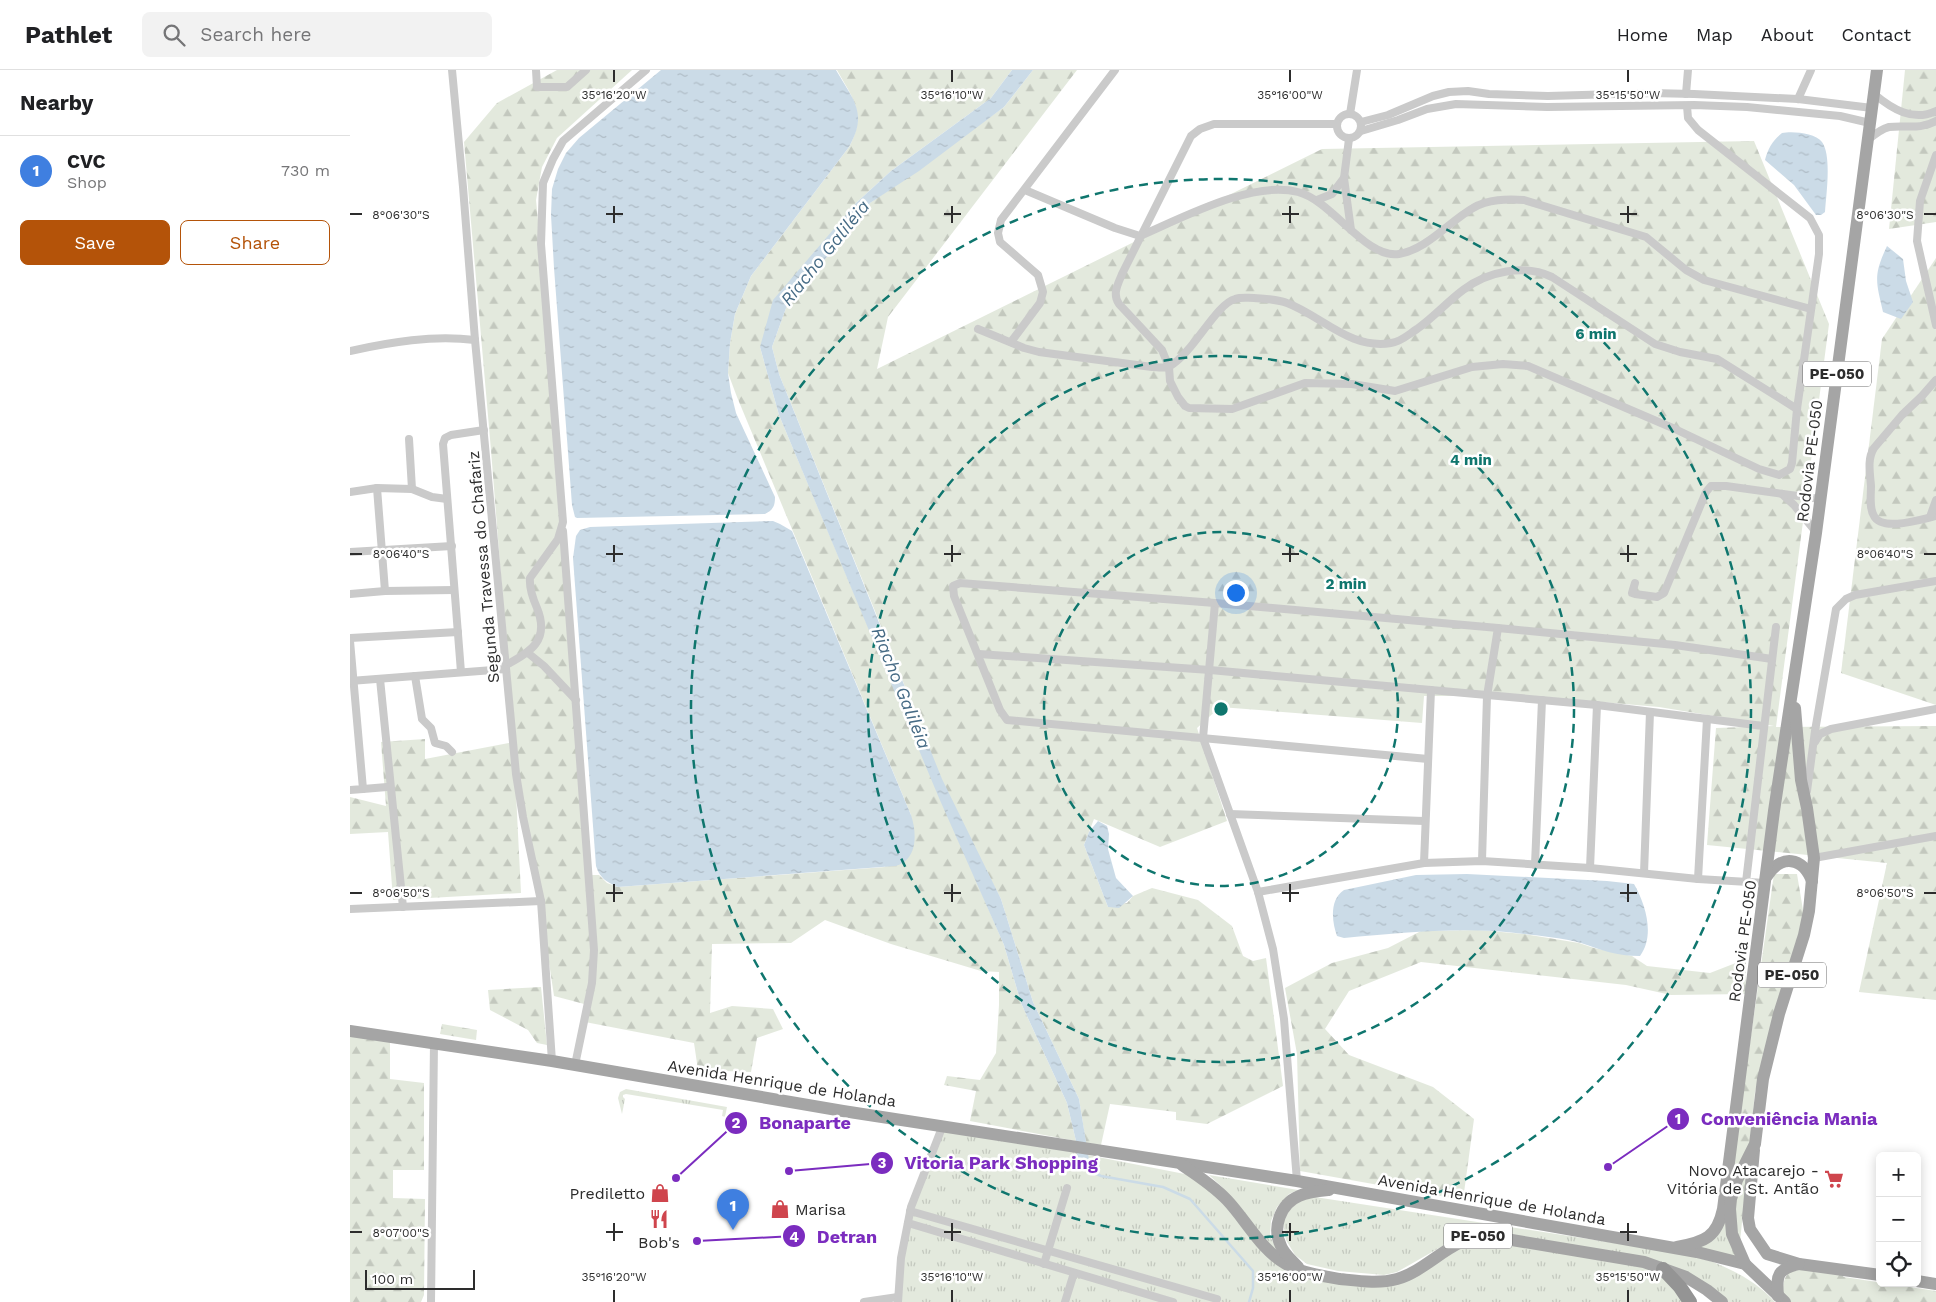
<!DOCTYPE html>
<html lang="en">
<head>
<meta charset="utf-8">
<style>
	:root { --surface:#fff; --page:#f2f2f2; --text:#202124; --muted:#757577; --line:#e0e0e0; --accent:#b45309 }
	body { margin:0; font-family:"Work Sans",sans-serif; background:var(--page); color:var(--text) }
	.controls { position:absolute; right:15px; bottom:15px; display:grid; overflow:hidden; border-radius:8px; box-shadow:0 2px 12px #0003 }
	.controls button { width:45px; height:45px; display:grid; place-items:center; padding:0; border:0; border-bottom:1px solid var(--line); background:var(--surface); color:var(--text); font:25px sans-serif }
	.scale { position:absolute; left:15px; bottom:12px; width:110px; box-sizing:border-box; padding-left:5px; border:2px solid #2d2d2d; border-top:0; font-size:14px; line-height:18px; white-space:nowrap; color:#2d2d2d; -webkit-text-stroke:4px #fff; paint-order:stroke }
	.you { position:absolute; left:885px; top:522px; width:18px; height:18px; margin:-12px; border:4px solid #fff; border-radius:50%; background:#1a73e8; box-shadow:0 0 0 8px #1a73e833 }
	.badge { display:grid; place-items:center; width:32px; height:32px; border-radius:50%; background:var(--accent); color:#fff; font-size:16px; font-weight:700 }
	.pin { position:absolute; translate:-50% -41px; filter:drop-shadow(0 1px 2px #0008) }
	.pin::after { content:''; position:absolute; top:26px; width:18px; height:15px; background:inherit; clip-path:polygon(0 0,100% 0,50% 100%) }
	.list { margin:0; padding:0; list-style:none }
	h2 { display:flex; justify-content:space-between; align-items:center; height:65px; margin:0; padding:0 20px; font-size:21px }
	h2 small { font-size:16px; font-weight:400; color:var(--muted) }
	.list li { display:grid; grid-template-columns:32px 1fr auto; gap:15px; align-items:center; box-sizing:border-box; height:70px; padding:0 20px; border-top:1px solid var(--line) }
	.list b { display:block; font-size:19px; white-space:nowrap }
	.list p { margin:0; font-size:16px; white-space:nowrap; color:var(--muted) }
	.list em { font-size:16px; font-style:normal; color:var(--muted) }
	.actions { display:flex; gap:10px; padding:15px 20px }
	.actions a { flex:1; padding:11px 0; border:1px solid var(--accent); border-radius:8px; text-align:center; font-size:18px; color:var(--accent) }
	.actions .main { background:var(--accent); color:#fff }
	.icon { flex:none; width:28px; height:28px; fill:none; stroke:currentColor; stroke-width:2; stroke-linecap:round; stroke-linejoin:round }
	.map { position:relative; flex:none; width:1586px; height:1232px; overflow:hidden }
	header { display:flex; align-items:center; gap:30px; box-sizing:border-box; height:70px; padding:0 25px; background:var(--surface); border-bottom:1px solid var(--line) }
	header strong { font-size:24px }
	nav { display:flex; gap:28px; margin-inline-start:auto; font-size:18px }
	.search { width:350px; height:45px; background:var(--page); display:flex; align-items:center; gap:12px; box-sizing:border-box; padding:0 18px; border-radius:8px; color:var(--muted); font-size:19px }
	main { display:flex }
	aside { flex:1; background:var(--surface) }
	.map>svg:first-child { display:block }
	.grass { fill:url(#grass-tufts) }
	.forest { fill:url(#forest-firs) }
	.water { fill:url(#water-ripples) }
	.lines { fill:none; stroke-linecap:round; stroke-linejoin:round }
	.stream { stroke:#cbdbe7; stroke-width:2.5 }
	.street { stroke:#cacaca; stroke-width:8 }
	.primary { stroke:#a5a5a5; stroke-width:12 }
	.highway { stroke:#949494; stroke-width:14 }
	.ticks { fill:none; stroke:#2d2d2d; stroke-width:2 }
	.ring { fill:none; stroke:#0f766e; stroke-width:2.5; stroke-dasharray:9 6 }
	.labels { text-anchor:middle; stroke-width:5; stroke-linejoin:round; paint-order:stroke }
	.shield { fill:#fff; stroke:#6c6c6c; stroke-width:1 }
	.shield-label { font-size:15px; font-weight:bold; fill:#2d2d2d }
	.street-label { font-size:16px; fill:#2d2d2d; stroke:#fff }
	.poi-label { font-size:16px; fill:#2d2d2d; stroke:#fff; text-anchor:end }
	.water-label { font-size:18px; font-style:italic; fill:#466b85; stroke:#fff }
	.ticks-label { font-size:12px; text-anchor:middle; fill:#2d2d2d; stroke:#fff; stroke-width:5; stroke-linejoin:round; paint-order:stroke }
	.centre { fill:#0f766e; stroke:#fff; stroke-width:2.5 }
	.ring-label { font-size:15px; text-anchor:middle; font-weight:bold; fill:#0f766e; stroke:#fff; stroke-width:5; stroke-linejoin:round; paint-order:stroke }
	.leader { fill:none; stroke:#7b2cbf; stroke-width:2 }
	.callout-dot { fill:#7b2cbf; stroke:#fff; stroke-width:2 }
	.mark-label { font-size:15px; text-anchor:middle; font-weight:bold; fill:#fff }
	.callout-label { font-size:18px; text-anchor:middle; font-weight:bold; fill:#7b2cbf; stroke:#fff; stroke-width:5; stroke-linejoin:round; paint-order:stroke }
</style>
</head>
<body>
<header>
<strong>Pathlet</strong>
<div class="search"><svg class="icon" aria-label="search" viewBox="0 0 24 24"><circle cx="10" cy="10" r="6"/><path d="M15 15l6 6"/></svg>Search here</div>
<nav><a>Home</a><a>Map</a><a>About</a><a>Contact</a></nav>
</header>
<main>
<aside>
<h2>Nearby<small></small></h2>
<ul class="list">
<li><span class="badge" style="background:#3f7fe0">1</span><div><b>CVC</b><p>Shop</p></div><em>730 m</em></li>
</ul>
<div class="actions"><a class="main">Save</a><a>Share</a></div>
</aside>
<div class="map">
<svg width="1586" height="1232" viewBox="0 0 1586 1232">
	<defs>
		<pattern id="grass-tufts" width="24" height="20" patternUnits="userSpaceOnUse" patternTransform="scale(1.25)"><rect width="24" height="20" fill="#e3e9dd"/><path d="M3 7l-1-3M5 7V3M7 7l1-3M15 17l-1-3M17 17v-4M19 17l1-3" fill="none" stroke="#c3c8be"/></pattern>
		<pattern id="forest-firs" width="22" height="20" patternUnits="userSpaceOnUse" patternTransform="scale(1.25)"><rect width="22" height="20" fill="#e3e9dd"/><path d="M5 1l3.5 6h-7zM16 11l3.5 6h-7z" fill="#c3c8be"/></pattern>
		<pattern id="water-ripples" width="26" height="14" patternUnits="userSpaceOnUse" patternTransform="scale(1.25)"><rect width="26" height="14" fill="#cbdbe7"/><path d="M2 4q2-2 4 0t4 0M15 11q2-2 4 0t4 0" fill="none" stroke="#afbcc6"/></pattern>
	</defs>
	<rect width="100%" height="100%" fill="#fff"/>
	<g class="grass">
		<path d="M276,1019L377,1037L375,1047L372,1046L373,1040L276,1024L273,1025V1027L275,1029L272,1044L268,1028L270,1022Z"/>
		<path d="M594,1057L850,1107L926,1182L871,1116L859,1105L948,1120L939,1124L927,1137L921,1151L920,1166L926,1178L960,1203L1035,1212L1122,1167L1313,1199L1339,1232H546L560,1136Z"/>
		<path d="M965,1127L1310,1180C1327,1184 1347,1186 1363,1192C1386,1201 1409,1214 1425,1232H1378L1361,1217L1280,1185L1105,1169L1047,1202L1034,1205L988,1201L957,1194L945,1185L936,1170L933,1153L940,1139L954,1128Z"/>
		<path d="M1375,1148L1393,1189L1342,1178Z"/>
	</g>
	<g class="forest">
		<path d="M207,0H282L207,68L192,97L186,130L194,212L240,805H249L257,813L268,817L535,797L561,745L387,327L378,303L380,273L385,244L401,206L499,77C517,44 503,29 487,0H662L641,28L541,101L506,133L410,277L429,345L561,659L654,875L671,933L717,1033L726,1071L620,1051L626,1021L594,1015L597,1006L630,1010L646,983L649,935V902L631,901L541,874L475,850L441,873L362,874L360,943L382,936L423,939L433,959L407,968L401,1002L348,1000L344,973L235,952L238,935L204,926L188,818L164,684L171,823L43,830L38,762L0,764V727L36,736L31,672L75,669V689L164,672L141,380L114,72L147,33Z"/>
		<path d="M683,0H727L538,247L527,299L972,79L1404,71L1479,254L1426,657L1586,656V930L1509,922L1537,793L1357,775L1366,658L1424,656L1309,637L1182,626H1074L1072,653L870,637L847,658L877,751L810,777L744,749L734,775L758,837L777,833L783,826L802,818L848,830L882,856L893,886L903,891L916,888L933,1016L857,1054L826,1050V1042L760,1034L751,1075L736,1073L729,1029L683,932L651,829L587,707L550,603L429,304L422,277L436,238L520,133L654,37Z"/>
		<path d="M1555,0H1586V152L1539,159Z"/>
		<path d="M1586,188V635L1491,603L1532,269Z"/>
		<path d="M1424,804H1447L1454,846L1405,1022L1389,1182L1375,1148Z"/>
		<path d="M1128,860L1174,864L1229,873L1244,878L1282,886L1297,896L1360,903L1396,889V924L1321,925L1276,915L1071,892L999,921L975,959L999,985L1083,1017L1124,1049L1113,1130L950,1101L947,984L935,918L982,893L1038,878L1071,861Z"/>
		<path d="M191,917L197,975L187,973L178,960L140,940L138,920Z"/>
		<path d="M92,954L127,960L126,970L90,964Z"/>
		<path d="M0,965L40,970V1009L74,1013V1100H43V1128L75,1129L74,1225L71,1232H0Z"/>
		<path d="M1442,1199L1486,1201L1494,1207L1586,1221V1232H1439L1433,1226C1433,1214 1433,1207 1442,1199Z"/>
	</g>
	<g class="water">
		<path d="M311,0H486C504,31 518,43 499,77L401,206L385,244L380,273L378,303L381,323L386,343L425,427C425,436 423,440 415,444L227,448L225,447L222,435L204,198L201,145L202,119L208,99L216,83L229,68Z"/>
		<path d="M662,0H683L654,37L569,101L520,133L436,238L422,277L429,304L592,709L651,829L683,932L729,1029L740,1096H728L726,1071L717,1033L671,933L654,875L589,728L429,345L410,277L423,230L506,133L541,101L641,28Z"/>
		<path d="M1432,63C1443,61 1465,63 1472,72C1482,86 1476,125 1475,142L1471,145H1466L1444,115L1415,90C1418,78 1423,70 1432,63Z"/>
		<path d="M1537,176L1553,189L1556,211L1563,232L1551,249L1533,242C1526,211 1523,206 1537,176Z"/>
		<path d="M423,451L430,454L442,461L561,745C567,763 568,790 545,796L268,817C256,812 250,808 246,796L223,488L226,466L230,460L240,457Z"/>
		<path d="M748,751L757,756L759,764L758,779L766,808L783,826L769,838L758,837L734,775L739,762Z"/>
		<path d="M1117,804L1257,811L1284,814C1296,835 1305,866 1290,886C1266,886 1252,880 1231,873C1213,868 1192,866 1174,864C1113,856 1054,863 994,868L987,866C982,852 979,830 994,820L1066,805Z"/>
	</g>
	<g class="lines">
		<path class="stream" d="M734,1093L736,1099L751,1106L813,1117L840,1129L903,1201V1218L899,1232"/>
		<g class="street">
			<path d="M102,0L113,117L125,270L166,704L173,747L191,831L202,991"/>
			<path d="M186,0L187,17H217L236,0"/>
			<path d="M1336,24L1338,0"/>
			<path d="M1524,24C1542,39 1563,52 1586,41"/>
			<path d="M1448,29L1461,0"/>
			<circle cx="999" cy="56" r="12"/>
			<path d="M1000,44L1007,0"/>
			<path d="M1011,52L1038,45L1083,26L1099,22L1118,21L1139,24L1198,26L1301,23L1344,24L1448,29L1522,38"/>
			<path d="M987,54H864L850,59L841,66L772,204C768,214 762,224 769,234L812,280L819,297L820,311L828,327L835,336L839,338L882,339L955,313L1002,314L1045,321L1122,297L1153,294L1178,296L1325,359L1409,399L1429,405L1440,399L1442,393L1447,339L1469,184V165L1460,148L1348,60L1338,48L1337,36"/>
			<path d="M1011,61L1048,50L1077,39L1106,34L1197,37L1344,35L1397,37L1490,46L1520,53"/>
			<path d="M999,69L994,108L1001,160"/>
			<path d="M1519,69C1525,64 1531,59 1539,57C1556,55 1570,60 1586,51"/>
			<path d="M1586,85L1570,131L1567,171L1586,255"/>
			<path d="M675,120L765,158L790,166C832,148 902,110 948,122C983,131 1015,189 1049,184C1076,180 1100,151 1123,138C1138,129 1157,129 1174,130L1296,167L1336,200L1354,210L1461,239"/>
			<path d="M967,130L982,124L994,108"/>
			<path d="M628,259L674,278L689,282L802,297C807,297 816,299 820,296C843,283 866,234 885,229C891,227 897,228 904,228C915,229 927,229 937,233C972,246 1000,280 1041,273C1051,272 1059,264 1067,259C1084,247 1097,232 1113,220C1138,201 1174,194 1202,207L1305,274L1330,282L1367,289L1447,339"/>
			<path d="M661,272L690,233L693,222L688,205L650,172L648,163L651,150L765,0"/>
			<path d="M0,281C41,272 82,265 125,270"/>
			<path d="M1586,310L1572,326L1552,345L1524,378C1517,389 1520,403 1521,416C1521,425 1519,438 1524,446C1532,462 1572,449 1586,446"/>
			<path d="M59,369L62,419"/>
			<path d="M27,418L35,521"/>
			<path d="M0,422L27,418L62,419L82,427L97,429"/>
			<path d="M1432,424L1444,435L1466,462"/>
			<path d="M1580,447L1586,430"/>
			<path d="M213,461L244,880L242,913L225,995"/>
			<path d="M0,482L102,476"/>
			<path d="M1285,513L1282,523L1285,524L1307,527L1314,523L1356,422L1361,416H1376L1470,429"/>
			<path d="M0,524L35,521L104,520"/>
			<path d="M865,533L853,668L908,822L923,879L934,949L947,1111"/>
			<path d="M0,568L108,562"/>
			<path d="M0,571L13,719L0,720"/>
			<path d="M178,583L194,596L226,630"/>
			<path d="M629,584L860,600L1081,620L1247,635L1413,656"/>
			<path d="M156,595C181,582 200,570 187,538C183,529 179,519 180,508L208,469L213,452L191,174L193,113L203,89L213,71L296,0"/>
			<path d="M111,602L93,374L95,368L101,365L134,360"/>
			<path d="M65,606L72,649L81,658L85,673L96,676L102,682"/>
			<path d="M30,609L53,837"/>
			<path d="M0,611L156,599"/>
			<path d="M1465,672L1470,664L1481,659L1586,639"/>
			<path d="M1078,689L657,650L650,640L604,526L603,516L610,513L865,533L1148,558L1325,575L1422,589"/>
			<path d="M13,719L37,717"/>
			<path d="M1457,721L1465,661L1486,539L1496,529L1505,525L1586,511"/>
			<path d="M880,744L1074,751"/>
			<path d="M1464,788L1586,766"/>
			<path d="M1132,791L1137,626L1148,558"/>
			<path d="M1074,793L1081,620"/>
			<path d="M1185,795L1192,630"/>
			<path d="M1240,798L1247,635"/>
			<path d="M1294,803L1300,642"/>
			<path d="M1348,809L1357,649"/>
			<path d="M1396,812L1426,557"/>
			<path d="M908,822L1074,793L1132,791L1240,798L1348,809L1415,813"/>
			<path d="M0,839L191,831"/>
			<path d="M560,1141L867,1229"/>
			<path d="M558,1153L823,1232"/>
			<path d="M694,1194L717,1118"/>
			<path d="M81,1232L84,972"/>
			<path d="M514,1232L548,1227"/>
			<path d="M548,1232L551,1188L561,1137L593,1055"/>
			<path d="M715,1232L724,1203"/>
		</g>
		<g class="primary">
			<path d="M1417,806C1431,784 1453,787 1462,811"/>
			<path d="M0,961L202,991L493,1041L947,1111L1347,1182L1395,1194L1435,1232"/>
			<path d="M1404,1080L1398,1148L1400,1159L1417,1184L1449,1194L1530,1205"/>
			<path d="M832,1095C847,1105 864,1116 877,1130C896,1150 911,1180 936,1194C952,1203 972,1206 990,1209C1009,1211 1029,1214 1047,1209C1079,1200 1103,1165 1138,1166L1294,1192L1336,1207L1357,1220L1372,1232"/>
			<path d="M1327,1177C1355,1172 1367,1167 1373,1139L1424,741L1466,463L1527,0"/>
			<path d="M1395,1194L1382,1164L1380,1139L1381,1129L1387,1110L1405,1074L1413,1009L1429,944L1454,865L1459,841L1464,788L1457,738L1451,710L1445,638"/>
			<path d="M948,1197C942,1190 934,1184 931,1176C922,1158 930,1134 949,1126C958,1122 969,1121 979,1120"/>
			<path d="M1567,1211L1586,1214"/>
			<path d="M1428,1226C1426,1204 1428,1199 1449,1194"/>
		</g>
		<path class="highway" d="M1313,1199L1330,1217L1340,1232"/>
	</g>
	<path class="ticks" d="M264,0V12M602,0V12M940,0V12M1278,0V12M264,136V153M602,136V153M940,136V153M1278,136V153M0,144H12M256,144H273M594,144H611M932,144H949M1270,144H1287M1574,144H1586M264,475V492M602,475V492M940,475V492M1278,475V492M0,484H12M256,484H273M594,484H611M932,484H949M1270,484H1287M1574,484H1586M264,814V832M602,814V832M940,814V832M1278,814V832M0,823H12M256,823H273M594,823H611M932,823H949M1270,823H1287M1574,823H1586M264,1153V1171M602,1153V1171M940,1153V1171M1278,1153V1171M0,1162H12M256,1162H273M594,1162H611M932,1162H949M1270,1162H1287M264,1220V1232M602,1220V1232M940,1220V1232M1278,1220V1232"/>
	<g class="ring">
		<circle cx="871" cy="639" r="177"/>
		<circle cx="871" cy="639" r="353"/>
		<circle cx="871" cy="639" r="530"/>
	</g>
	<defs>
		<g id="supermarket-bare" transform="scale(1.5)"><path d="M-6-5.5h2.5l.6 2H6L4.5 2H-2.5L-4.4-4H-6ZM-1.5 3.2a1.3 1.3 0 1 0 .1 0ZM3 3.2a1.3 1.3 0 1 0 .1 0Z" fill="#cf454d" stroke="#fff" stroke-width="2.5" paint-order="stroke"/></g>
		<g id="shop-bare" transform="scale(1.5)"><path d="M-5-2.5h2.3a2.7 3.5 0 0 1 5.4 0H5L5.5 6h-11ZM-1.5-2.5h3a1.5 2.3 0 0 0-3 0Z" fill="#cf454d" stroke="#fff" stroke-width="2.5" paint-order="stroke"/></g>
		<g id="restaurant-bare" transform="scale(1.5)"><path d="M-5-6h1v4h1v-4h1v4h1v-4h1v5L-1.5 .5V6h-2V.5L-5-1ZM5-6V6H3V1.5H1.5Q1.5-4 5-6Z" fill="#cf454d" stroke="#fff" stroke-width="2.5" paint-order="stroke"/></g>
	</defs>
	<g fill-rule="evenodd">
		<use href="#supermarket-bare" x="1484" y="1109"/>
		<use href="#shop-bare" x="310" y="1123"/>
		<use href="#shop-bare" x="430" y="1139"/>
		<use href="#restaurant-bare" x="309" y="1149"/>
	</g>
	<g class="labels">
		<g class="shield">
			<rect x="1453" y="291.5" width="68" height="25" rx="4"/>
			<rect x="1408" y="892.5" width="68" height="25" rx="4"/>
			<rect x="1094" y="1153.5" width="68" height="25" rx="4"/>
		</g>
		<g class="shield-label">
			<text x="1487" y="309">PE-050</text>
			<text x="1442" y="910">PE-050</text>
			<text x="1128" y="1171">PE-050</text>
		</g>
		<g class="street-label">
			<text transform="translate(1459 391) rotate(-83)" y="6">Rodovia PE-050</text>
			<text transform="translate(133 497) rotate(-95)" y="6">Segunda Travessa do Chafariz</text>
			<text transform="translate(1392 871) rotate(-82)" y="6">Rodovia PE-050</text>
			<text transform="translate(432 1013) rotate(9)" y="6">Avenida Henrique de Holanda</text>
			<text transform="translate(1142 1129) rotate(10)" y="6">Avenida Henrique de Holanda</text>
		</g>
		<g class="poi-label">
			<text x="1469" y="1106">Novo Atacarejo -<tspan x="1469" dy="18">Vitória de St. Antão</tspan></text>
			<text x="295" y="1129">Prediletto</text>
			<text x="445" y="1145" text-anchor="start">Marisa</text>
			<text x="309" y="1178" text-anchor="middle">Bob's</text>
		</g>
		<g class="water-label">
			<text transform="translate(475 183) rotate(-51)" y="6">Riacho Galiléia</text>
			<text transform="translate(551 618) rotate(68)" y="6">Riacho Galiléia</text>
		</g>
	</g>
	<g class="ticks-label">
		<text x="264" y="29">35°16'20"W</text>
		<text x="602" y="29">35°16'10"W</text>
		<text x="940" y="29">35°16'00"W</text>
		<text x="1278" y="29">35°15'50"W</text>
		<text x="51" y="149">8°06'30"S</text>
		<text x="1535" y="149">8°06'30"S</text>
		<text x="51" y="488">8°06'40"S</text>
		<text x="1535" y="488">8°06'40"S</text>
		<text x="51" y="827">8°06'50"S</text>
		<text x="1535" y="827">8°06'50"S</text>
		<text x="51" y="1167">8°07'00"S</text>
		<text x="264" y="1211">35°16'20"W</text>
		<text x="602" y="1211">35°16'10"W</text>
		<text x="940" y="1211">35°16'00"W</text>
		<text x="1278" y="1211">35°15'50"W</text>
	</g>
	<circle cx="871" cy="639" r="8" class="centre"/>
	<g class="ring-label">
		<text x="1246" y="269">6 min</text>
		<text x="1121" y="395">4 min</text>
		<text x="996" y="519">2 min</text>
	</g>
	<path class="leader" d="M1258 1097L1328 1049M326 1108L386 1053M439 1101L532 1093M347 1171L444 1166"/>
	<g class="callout-dot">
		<circle cx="1258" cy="1097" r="5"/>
		<circle cx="326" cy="1108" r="5"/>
		<circle cx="439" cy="1101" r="5"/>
		<circle cx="347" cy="1171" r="5"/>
		<circle cx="1328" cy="1049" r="12"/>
		<circle cx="386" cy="1053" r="12"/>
		<circle cx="532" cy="1093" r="12"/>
		<circle cx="444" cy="1166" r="12"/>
	</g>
	<g class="mark-label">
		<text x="1328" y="1054">1</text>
		<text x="386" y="1058">2</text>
		<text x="532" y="1098">3</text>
		<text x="444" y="1172">4</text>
	</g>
	<g class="callout-label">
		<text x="1439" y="1055">Conveniência Mania</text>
		<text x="455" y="1059">Bonaparte</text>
		<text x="651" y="1099">Vitoria Park Shopping</text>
		<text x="497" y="1173">Detran</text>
	</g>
</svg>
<div class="controls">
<button>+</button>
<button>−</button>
<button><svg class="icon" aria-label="locate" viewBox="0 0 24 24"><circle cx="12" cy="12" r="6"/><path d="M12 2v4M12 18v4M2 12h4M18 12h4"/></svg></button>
</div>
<div class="scale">100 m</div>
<div class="you"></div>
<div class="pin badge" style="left:383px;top:1160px;background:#3f7fe0">1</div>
</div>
</main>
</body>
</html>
